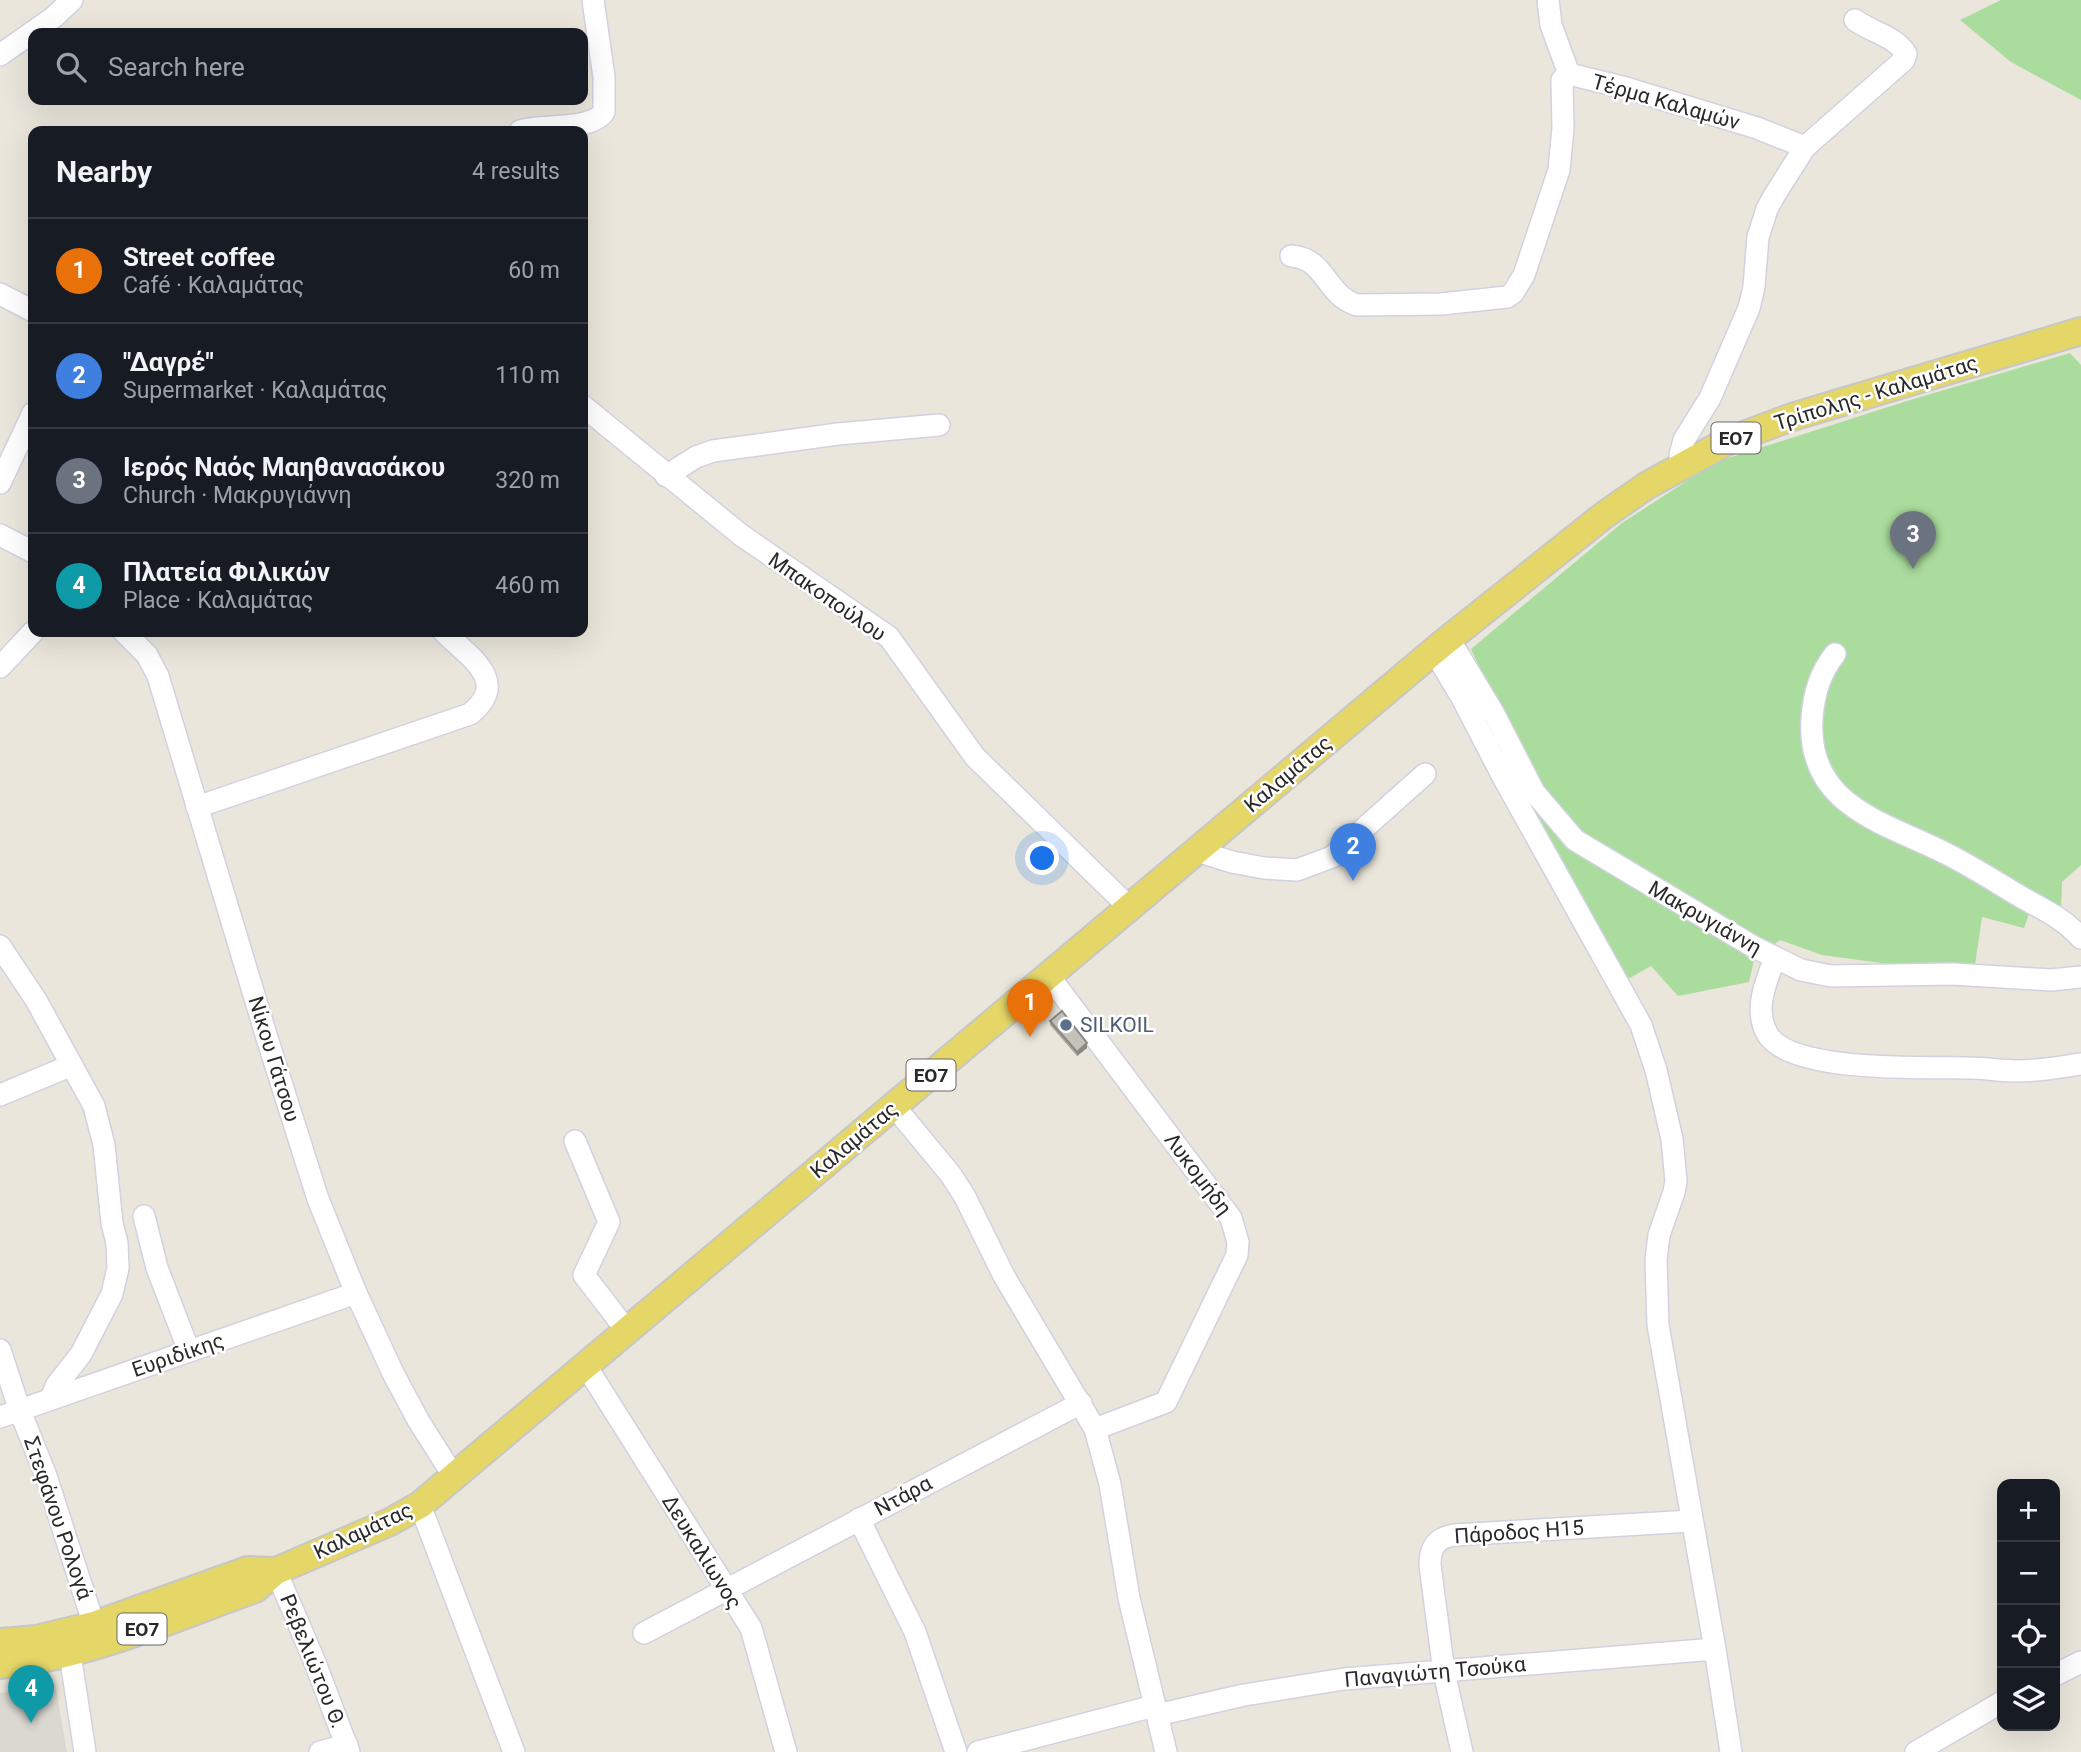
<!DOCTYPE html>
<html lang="en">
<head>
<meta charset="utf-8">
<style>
	:root { --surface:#171b24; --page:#20242c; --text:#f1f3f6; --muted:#9ea1a6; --line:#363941; --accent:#4a53e9 }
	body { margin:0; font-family:Roboto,sans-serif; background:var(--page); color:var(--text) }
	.controls { position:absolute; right:21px; bottom:21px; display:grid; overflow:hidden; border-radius:14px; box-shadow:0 7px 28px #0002 }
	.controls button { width:63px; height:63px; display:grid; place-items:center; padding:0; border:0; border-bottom:2px solid var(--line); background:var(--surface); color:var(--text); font:35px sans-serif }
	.you { position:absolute; left:1043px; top:859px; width:24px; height:24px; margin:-18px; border:5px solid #fff; border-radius:50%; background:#1a73e8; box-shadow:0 0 0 10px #1a73e833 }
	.badge { display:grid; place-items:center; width:46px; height:46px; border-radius:50%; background:var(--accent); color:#fff; font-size:23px; font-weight:700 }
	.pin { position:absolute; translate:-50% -58px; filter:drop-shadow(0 2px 4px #0008) }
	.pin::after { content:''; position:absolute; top:37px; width:24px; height:21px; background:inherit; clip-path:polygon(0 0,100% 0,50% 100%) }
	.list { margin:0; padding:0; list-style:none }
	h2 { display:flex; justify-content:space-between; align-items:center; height:91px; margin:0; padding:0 28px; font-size:30px }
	h2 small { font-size:23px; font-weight:400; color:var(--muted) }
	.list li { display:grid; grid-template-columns:46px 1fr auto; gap:21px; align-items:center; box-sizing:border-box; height:105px; padding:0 28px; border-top:2px solid var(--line) }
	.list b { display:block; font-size:26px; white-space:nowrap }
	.list p { margin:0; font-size:23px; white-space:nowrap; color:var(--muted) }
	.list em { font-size:23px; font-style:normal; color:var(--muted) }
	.icon { flex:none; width:38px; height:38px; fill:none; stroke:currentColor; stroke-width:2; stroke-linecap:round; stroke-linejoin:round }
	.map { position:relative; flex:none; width:2081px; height:1752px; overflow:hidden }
	.search { position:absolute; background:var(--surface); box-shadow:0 7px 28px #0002; left:28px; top:28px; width:560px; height:77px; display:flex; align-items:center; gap:18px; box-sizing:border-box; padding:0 24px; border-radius:14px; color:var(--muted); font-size:26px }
	.panel { position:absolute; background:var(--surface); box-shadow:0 7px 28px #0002; left:28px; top:126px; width:560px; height:511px; border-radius:14px }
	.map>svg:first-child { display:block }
	.green { fill:#aadc9d }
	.plaza { fill:#dbd8d2 }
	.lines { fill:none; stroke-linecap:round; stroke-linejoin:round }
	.minor-casing { stroke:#d1d2e0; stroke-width:24 }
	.major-casing { stroke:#c7c7c7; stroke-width:30 }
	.minor { stroke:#fff; stroke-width:21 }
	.major { stroke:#e4d667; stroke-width:26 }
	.wall { fill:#a9a7a1 }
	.shaded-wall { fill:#8a8883 }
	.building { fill:#c5c2bb; stroke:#8a8883; stroke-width:2 }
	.service-dot { fill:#5c6f8a; stroke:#fff; stroke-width:2.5 }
	.labels { text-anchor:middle; stroke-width:5; stroke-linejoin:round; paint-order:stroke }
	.shield { fill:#fff; stroke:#696969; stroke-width:2 }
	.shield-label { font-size:19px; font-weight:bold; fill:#292929 }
	.street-label { font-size:21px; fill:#292929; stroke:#fff }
	.service-label { font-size:21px; fill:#4e5e75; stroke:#fff; text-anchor:start }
</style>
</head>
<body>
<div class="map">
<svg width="2081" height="1752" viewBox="0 0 2081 1752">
	<rect width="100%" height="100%" fill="#eae6dc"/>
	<g class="green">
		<path d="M2001,0H2081V100L2011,62L1960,20Z"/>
		<path d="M2070,353L2081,365V865L2062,882L2061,912L2035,897L2024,928L1982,917L1975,965L1881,963L1822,955L1780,940L1754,960L1749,982L1678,996L1651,966L1621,983L1469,700L1483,675L1471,649L1622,523L1716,462L1907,401Z"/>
	</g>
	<path class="plaza" d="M55,1684L67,1752H0V1693Z"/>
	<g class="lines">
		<g class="minor-casing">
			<g id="minor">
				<path d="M1548,0L1551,25L1569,74"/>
				<path d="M0,55L54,17L72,0"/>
				<path d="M520,131C542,124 591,131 604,112V77L593,0"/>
				<path d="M1291,256C1326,258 1325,295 1357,305L1441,304L1507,297L1513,293L1524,275L1559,170L1563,128L1562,80L1569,74L1626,88L1757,128L1805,147"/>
				<path d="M0,294L33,311"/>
				<path d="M583,406L741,535L889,637L975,757L1130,908"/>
				<path d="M1681,465L1680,455L1684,440L1710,398L1749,308L1754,287L1758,237L1767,209L1774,196L1805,147L1904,60L1906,54C1897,37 1871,32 1855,20"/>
				<path d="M666,476L696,457L713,451L838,434L939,425"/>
				<path d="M0,483L33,413"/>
				<path d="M0,535L33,552"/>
				<path d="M124,632L147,655L158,676L267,1038L318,1199L356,1293L393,1373L418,1420L454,1477"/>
				<path d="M1449,639L1494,714L1534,792L1575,840L1754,947L1801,970L1831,976L1953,974L2051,980L2081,977"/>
				<path d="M1434,651L1461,696L1503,777L1641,1025L1656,1070L1672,1139L1676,1181L1674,1192L1659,1235L1656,1260L1658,1325L1715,1649L1731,1752"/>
				<path d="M1835,654C1820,673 1814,693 1812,718C1806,807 1885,822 1947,854C1975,868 2002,886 2030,902C2049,912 2066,921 2081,938"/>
				<path d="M0,667L33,632"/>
				<path d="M197,807L470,714C511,681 469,657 444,632"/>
				<path d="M1197,851L1232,862L1264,868L1297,870L1332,857L1425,774"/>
				<path d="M0,946L36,1000L94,1106L104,1145L112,1223L117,1243L118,1268L112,1294L81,1354L56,1386L51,1399"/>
				<path d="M1775,958C1766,981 1753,1011 1768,1035C1792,1073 1927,1067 1969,1068C1985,1068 2001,1071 2017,1071C2039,1071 2060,1067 2081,1064"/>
				<path d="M1049,976L1231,1218L1238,1242L1237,1255L1166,1402L1095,1429"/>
				<path d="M0,1095L72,1065"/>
				<path d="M894,1106L951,1175L965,1197L1004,1276L1095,1429L1110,1484L1129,1598L1166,1752"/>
				<path d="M575,1141L609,1222L584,1275L627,1331"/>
				<path d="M144,1216L157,1268L189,1351"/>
				<path d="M0,1350L20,1411L46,1476L94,1625"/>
				<path d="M586,1366L751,1628L786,1752"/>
				<path d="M0,1417L356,1293"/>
				<path d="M420,1505L514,1752"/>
				<path d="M859,1519L915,1632L956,1752"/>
				<path d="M276,1571L314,1660L349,1752"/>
				<path d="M644,1633L1081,1403"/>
				<path d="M70,1654L85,1752"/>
				<path d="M2055,1675L2081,1662"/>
				<path d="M1157,1715L1244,1695L1344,1679L1715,1649"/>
				<path d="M320,1752L347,1745"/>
				<path d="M978,1752L1154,1706"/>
				<path d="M1462,1752L1444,1672L1430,1565C1430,1547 1436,1538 1454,1535L1692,1521"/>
				<path d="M1916,1752L2002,1702"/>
			</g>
		</g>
		<g class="major-casing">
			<g id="major">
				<path d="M0,1642L36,1639L94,1625L248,1570L276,1571"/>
				<path d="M0,1665C89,1656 172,1619 255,1589L276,1571L390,1522L420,1505L1441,645L1603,516L1646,486L1728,441L1792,417L2081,331"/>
			</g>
		</g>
		<use href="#minor" class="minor"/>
		<use href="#major" class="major"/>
	</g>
	<path class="wall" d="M1050,1021L1087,1048L1077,1056L1050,1025Z"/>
	<path class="shaded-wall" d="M1087,1043V1048L1077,1056V1052Z"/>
	<path class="building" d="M1062,1011L1087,1043L1077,1052L1050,1021Z"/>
	<circle class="service-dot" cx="1066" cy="1025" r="7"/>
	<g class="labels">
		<g class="shield">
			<rect x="1711.5" y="422.5" width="49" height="31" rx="5"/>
			<rect x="906.5" y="1059.5" width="49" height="31" rx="5"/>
			<rect x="117.5" y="1613.5" width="49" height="31" rx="5"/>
		</g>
		<g class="shield-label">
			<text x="1736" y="445">ΕΟ7</text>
			<text x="931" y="1082">ΕΟ7</text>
			<text x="142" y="1636">ΕΟ7</text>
		</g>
		<g class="street-label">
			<text transform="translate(1666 102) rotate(16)" y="7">Τέρμα Καλαμών</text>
			<text transform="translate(1876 393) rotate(-17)" y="7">Τρίπολης - Καλαμάτας</text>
			<text transform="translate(827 597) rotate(35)" y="7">Μπακοπούλου</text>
			<text transform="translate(1288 774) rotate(-40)" y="7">Καλαμάτας</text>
			<text transform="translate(1705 918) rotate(30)" y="7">Μακρυγιάννη</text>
			<text transform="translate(274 1059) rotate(73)" y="7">Νίκου Γάτσου</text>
			<text transform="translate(854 1140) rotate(-40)" y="7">Καλαμάτας</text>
			<text transform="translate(1198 1174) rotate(53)" y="7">Λυκομήδη</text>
			<text transform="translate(178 1355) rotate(-19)" y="7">Ευριδίκης</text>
			<text transform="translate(903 1496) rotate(-28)" y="7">Ντάρα</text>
			<text transform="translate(58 1518) rotate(71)" y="7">Στεφάνου Ρολογά</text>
			<text transform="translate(363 1531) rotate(-25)" y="7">Καλαμάτας</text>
			<text transform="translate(1519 1532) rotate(-4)" y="7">Πάροδος Η15</text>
			<text transform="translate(702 1552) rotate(58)" y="7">Δευκαλίωνος</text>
			<text transform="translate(313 1661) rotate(68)" y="7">Ρεβελιώτου Θ.</text>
			<text transform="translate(1435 1672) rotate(-5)" y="7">Παναγιώτη Τσούκα</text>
		</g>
		<g class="service-label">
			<text x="1080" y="1032">SILKOIL</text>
		</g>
	</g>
</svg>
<div class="controls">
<button>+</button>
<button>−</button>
<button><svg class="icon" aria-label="locate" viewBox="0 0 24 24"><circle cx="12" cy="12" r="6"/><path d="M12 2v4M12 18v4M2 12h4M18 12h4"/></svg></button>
<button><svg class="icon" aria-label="layers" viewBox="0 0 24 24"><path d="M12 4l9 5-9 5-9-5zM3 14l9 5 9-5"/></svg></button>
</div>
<div class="you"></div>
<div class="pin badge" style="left:1030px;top:1037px;background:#e8710a">1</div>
<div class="pin badge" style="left:1353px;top:881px;background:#3f7fe0">2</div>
<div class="pin badge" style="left:1913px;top:569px;background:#6b7280">3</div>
<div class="pin badge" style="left:31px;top:1723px;background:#0f9aa8">4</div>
<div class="search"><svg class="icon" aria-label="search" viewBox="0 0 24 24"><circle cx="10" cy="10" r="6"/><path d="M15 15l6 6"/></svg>Search here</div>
<section class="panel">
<h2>Nearby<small>4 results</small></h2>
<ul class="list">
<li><span class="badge" style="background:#e8710a">1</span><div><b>Street coffee</b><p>Café · Καλαμάτας</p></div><em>60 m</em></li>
<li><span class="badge" style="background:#3f7fe0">2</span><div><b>&quot;Δαγρέ&quot;</b><p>Supermarket · Καλαμάτας</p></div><em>110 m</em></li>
<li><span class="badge" style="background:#6b7280">3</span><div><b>Ιερός Ναός Μαηθανασάκου</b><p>Church · Μακρυγιάννη</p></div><em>320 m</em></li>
<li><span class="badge" style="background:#0f9aa8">4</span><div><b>Πλατεία Φιλικών</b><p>Place · Καλαμάτας</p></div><em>460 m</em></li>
</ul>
</section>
</div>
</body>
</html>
